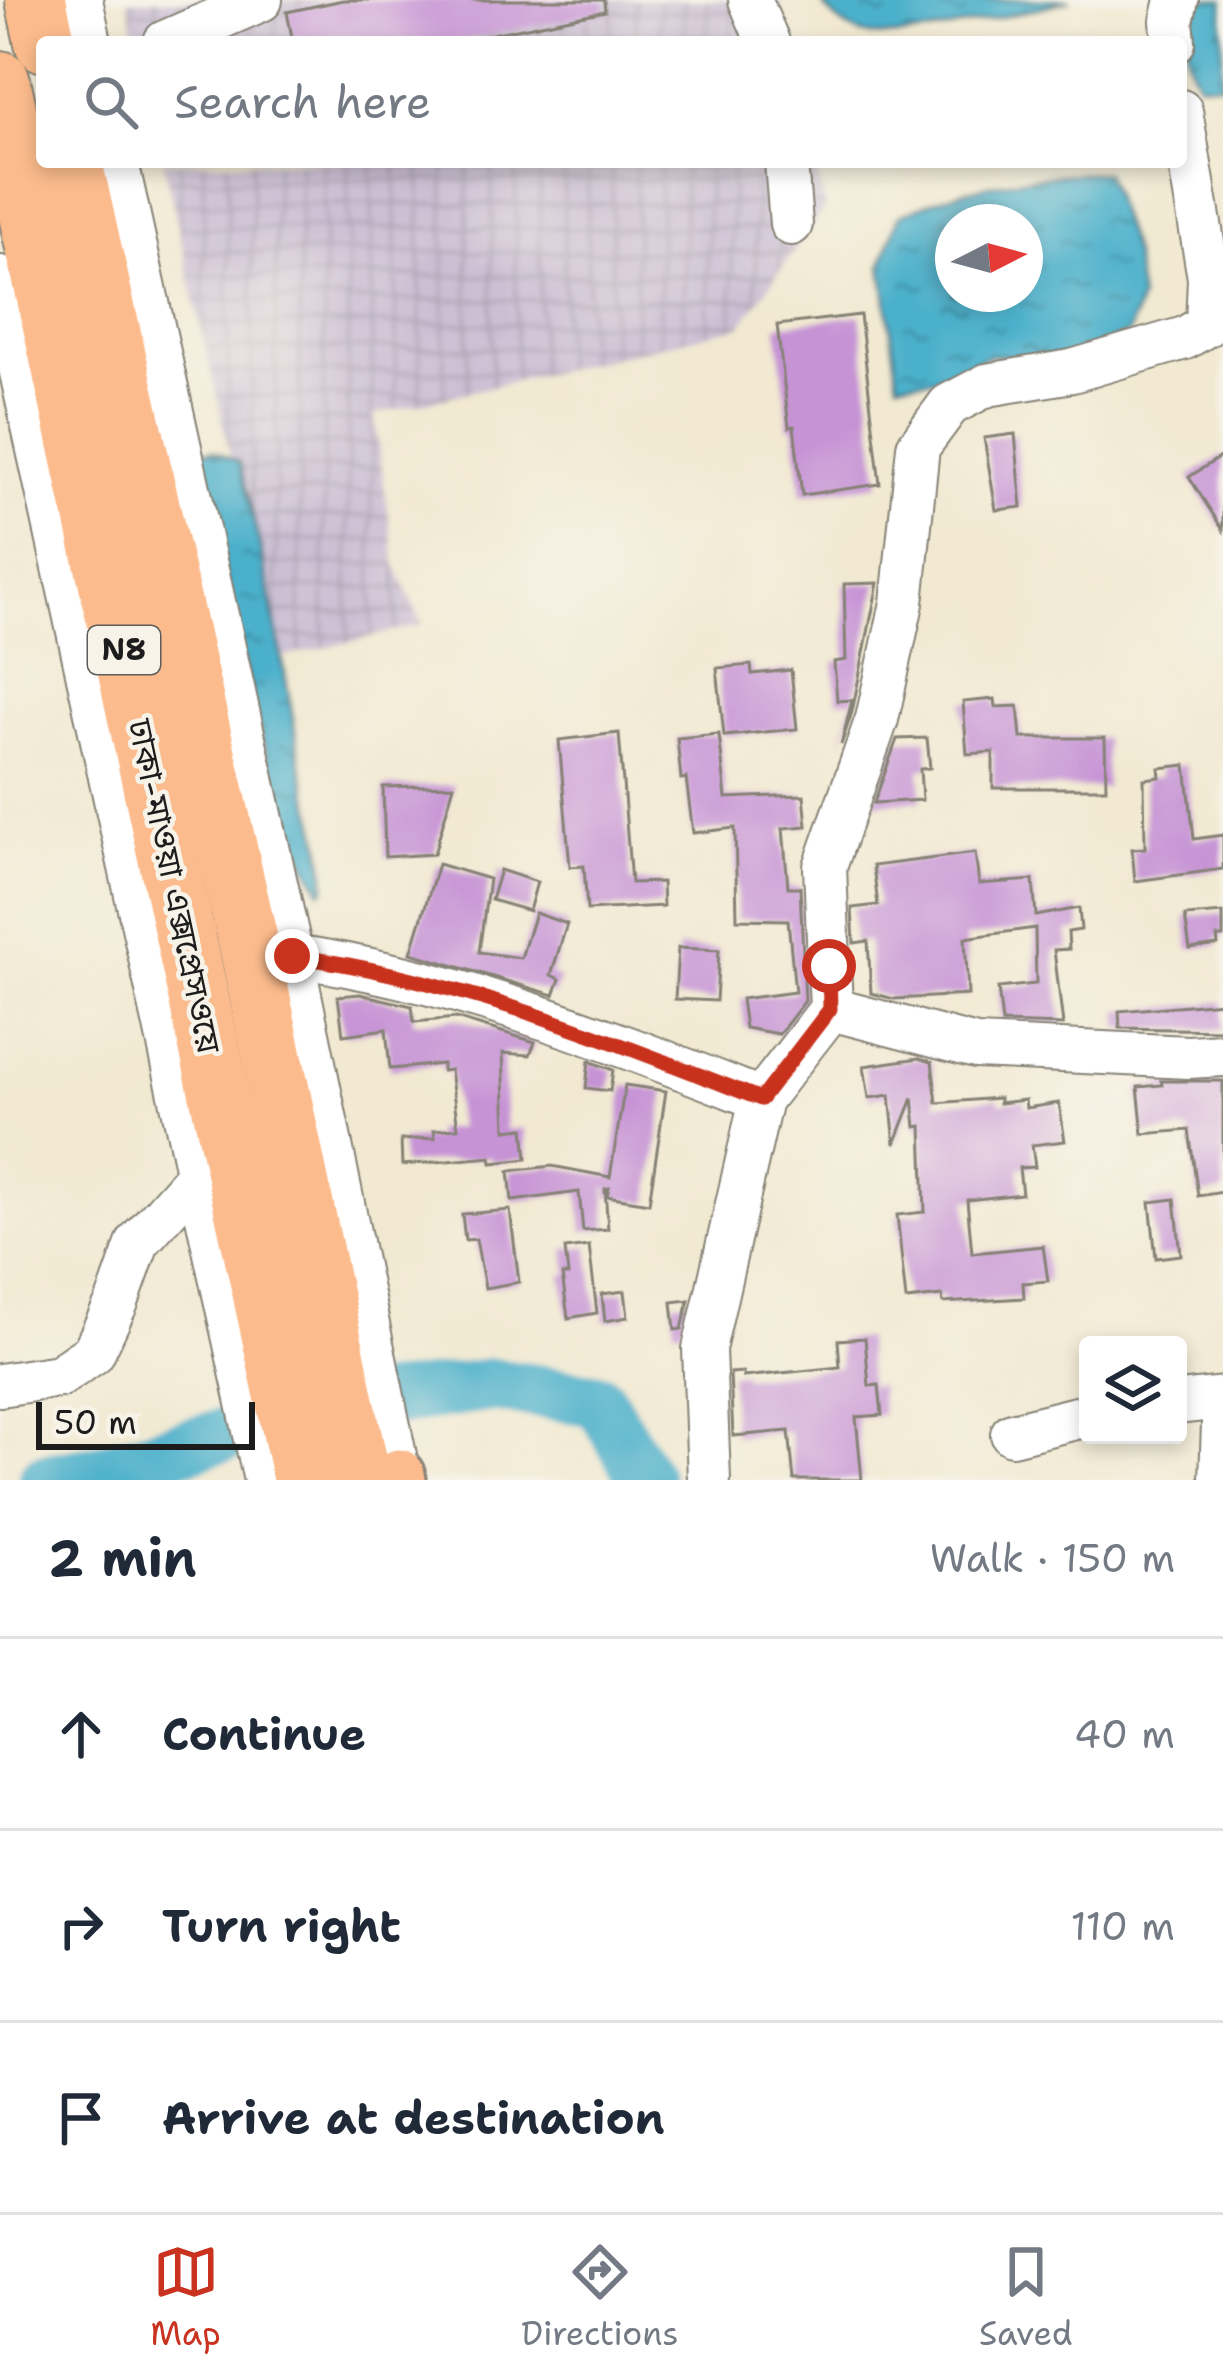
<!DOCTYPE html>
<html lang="en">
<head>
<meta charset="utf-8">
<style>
	:root { --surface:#fff; --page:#f2f2f3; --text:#1f2937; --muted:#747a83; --line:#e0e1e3; --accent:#c8321e }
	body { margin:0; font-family:"Shantell Sans","Noto Sans Bengali",sans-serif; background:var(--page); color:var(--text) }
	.controls { position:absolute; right:36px; bottom:36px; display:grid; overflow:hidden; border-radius:12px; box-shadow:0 6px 18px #0003 }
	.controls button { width:108px; height:108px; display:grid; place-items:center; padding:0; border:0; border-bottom:3px solid var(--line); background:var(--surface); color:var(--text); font:60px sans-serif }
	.compass { position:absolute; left:935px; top:204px; width:108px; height:108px; border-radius:50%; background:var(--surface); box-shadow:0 6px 18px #0003; rotate:84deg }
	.scale { position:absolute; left:36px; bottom:30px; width:219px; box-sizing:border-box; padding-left:12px; border:6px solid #1c1c1c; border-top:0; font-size:33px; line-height:42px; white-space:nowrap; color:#1c1c1c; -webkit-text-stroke:9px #f7f3e8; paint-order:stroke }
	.stop { position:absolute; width:36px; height:36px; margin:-27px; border:9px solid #c8321e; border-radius:50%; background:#fff }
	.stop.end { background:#c8321e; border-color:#fff; box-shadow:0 3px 12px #0008 }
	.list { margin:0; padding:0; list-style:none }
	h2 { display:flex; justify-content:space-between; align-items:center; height:156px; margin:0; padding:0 48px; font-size:51px }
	h2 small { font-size:39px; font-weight:400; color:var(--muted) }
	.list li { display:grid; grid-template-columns:78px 1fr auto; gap:36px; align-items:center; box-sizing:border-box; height:192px; padding:0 48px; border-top:3px solid var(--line) }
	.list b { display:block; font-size:45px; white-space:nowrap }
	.list em { font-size:39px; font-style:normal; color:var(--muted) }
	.icon { flex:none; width:66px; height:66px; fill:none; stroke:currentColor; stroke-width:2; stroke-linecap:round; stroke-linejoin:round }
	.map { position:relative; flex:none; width:1223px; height:1480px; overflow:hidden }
	.search { position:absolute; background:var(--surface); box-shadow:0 6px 18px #0003; left:36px; right:36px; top:36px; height:132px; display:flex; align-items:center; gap:30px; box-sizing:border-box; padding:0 42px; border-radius:12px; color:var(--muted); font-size:45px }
	.sheet { height:732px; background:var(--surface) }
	nav { display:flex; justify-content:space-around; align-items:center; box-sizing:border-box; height:168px; border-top:3px solid var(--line); background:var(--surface); font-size:33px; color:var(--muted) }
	nav a { display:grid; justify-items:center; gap:6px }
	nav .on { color:var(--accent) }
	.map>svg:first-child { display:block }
	.industrial { fill:url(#industrial-grid) }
	.water { fill:url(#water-ripples); stroke:#346674; stroke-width:3; fill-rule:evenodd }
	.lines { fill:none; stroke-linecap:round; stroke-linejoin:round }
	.river { stroke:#4cb0cb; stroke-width:54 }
	.building { fill:#c693d5 }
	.minor-casing { stroke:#868276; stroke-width:46 }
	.major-casing { stroke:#868276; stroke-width:56 }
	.highway-casing { stroke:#868276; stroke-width:64 }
	.minor { stroke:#fff; stroke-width:42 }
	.major { stroke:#fbbb8c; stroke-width:51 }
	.highway { stroke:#fbbb8c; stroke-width:60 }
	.route { stroke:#c8321e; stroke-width:15 }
	.labels { text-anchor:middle; stroke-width:9; stroke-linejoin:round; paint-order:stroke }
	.shield { fill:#f7f3e8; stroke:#5e5c59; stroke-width:3 }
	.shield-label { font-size:30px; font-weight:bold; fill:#1c1c1c }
	.street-label { font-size:33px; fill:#1c1c1c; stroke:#f7f3e8 }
</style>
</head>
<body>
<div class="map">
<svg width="1223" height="1480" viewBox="0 0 1223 1480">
	<defs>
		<pattern id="industrial-grid" width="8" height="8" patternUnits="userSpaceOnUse" patternTransform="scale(3)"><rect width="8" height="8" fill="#ccbfd4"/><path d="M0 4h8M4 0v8" fill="none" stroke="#afa4b5"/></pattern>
		<pattern id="water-ripples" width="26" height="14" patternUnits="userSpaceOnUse" patternTransform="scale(3)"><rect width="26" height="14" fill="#4cb0cb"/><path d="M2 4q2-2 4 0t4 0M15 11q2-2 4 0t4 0" fill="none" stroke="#3e8ea4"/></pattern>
	</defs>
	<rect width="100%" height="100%" fill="#f7f3e8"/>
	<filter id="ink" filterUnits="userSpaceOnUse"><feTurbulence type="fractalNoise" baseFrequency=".00833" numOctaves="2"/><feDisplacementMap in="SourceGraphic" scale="24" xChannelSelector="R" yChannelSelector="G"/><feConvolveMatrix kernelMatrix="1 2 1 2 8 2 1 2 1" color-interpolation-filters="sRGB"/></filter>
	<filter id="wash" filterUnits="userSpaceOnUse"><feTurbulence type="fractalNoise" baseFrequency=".004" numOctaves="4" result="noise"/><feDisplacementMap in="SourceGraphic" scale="48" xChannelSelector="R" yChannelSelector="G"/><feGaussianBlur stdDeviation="2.7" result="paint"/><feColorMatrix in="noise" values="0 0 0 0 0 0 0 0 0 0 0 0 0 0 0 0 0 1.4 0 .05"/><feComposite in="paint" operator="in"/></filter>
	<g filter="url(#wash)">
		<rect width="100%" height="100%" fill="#f1e9d1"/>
		<g class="industrial">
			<path d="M127,0H779L788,42H137Z"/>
			<path d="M163,162H815L825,207L741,326L374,415L396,565L422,625L277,659Z"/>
		</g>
		<g class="water">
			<path d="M820,0H1071C1017,12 927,41 873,36C851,34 831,18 820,0Z"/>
			<path d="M1200,0H1223L1221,84L1198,83C1181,53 1184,30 1200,0Z"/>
			<path d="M1105,172L1133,255L1140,299L1129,333L1073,358L990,355L933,379L898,382L882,265L899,216C960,185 1038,174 1105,172ZM953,222H1025V294H953Z"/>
			<path d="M213,450L239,462C265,558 282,655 299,753C306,798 327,842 325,888L321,891L284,820L249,692L200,458L205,451Z"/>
		</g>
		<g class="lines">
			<path class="river" d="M45,1480L96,1472L303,1412L492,1385L599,1400L646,1480"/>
		</g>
		<g id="blocks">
			<g class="building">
				<path d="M343,0H604L605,11L453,42H293L287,12Z"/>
				<path d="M860,315L880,484L802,495L794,426L789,427L777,325Z"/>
				<path d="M1015,434L1022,507L996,510L984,438Z"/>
				<path d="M1223,455V530L1189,477Z"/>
				<path d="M878,583L852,712L841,745L852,700L837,701L834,662L846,660L844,584Z"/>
				<path d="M751,665L752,674L791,670L797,729L724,736L717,668Z"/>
				<path d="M995,699L996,707L1018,706L1021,738H1105L1106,788H993V752L967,754L963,702Z"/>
				<path d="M619,733L631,883L662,882L663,906L587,910L584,866L570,867L559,740Z"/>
				<path d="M719,734L726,798L804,795L807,826L783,828L788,887H800L805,1001L779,1034L745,1028L741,999L795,992L788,920L737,919L735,828L693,833L686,778L681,779L677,738Z"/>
				<path d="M927,738L930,768L920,769L922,800L874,803L897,739Z"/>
				<path d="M1186,765L1194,839L1223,835V869L1135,881L1132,849L1145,848L1144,779L1160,777L1159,768Z"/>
				<path d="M454,785L434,854L385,857L383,787Z"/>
				<path d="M975,853L979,884L1033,880L1036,916L1079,908L1081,930L1068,932L1069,949L1054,950L1063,1025L1002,1023L998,988L1036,984L1035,928L965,938L968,995L894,999L871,993L868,941L854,943L852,908L878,905L873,866Z"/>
				<path d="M438,864L489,879L479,952L521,958L535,913L567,924L551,975L560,979L554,995L411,953Z"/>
				<path d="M500,870L537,882L529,911L491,900Z"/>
				<path d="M1223,913V937H1217L1218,945L1190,949L1185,916Z"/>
				<path d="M678,948L719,950L716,1001L675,999Z"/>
				<path d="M360,994L412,1006L414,1022L456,1018L535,1042L530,1055L503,1053L506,1130L524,1128L527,1159L492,1163L491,1157L402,1165L401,1140L435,1138L434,1130L458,1128L450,1070L442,1071V1064L390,1069L386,1029L343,1035L338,996Z"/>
				<path d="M1223,1002V1030L1120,1028L1119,1011Z"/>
				<path d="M919,1058L932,1062L937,1103L999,1098V1103L1025,1100L1026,1108L1059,1103L1065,1141L1032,1145L1035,1167L1019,1168L1022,1194L967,1200L972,1253L1043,1246L1048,1281L1023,1283L1024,1298L943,1303L942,1296L906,1300L897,1215L925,1212L922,1126L916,1127L913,1098L895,1144L890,1095L869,1098L864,1066Z"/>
				<path d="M589,1061L613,1070L610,1091L586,1088Z"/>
				<path d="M1161,1081H1223V1192L1198,1196L1189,1130L1143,1134L1138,1087L1162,1085Z"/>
				<path d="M625,1085L666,1091L649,1203L607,1196L609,1188L605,1189L608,1229L583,1231L579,1192L512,1201L509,1171L552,1166L610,1177Z"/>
				<path d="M1175,1199L1181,1255L1156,1258L1150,1202Z"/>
				<path d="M510,1210L519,1282L485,1288L476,1239L465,1240L462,1214Z"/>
				<path d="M589,1246L597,1313L568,1318L562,1275H568L565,1249Z"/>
				<path d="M625,1291L628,1317L605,1321L602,1294Z"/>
				<path d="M689,1300L682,1329L675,1330L672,1302Z"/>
				<path d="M865,1338L869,1386L879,1385L882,1415L856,1417L862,1480H794L789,1431L733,1436L730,1373L743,1372V1377L840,1367L838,1340Z"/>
			</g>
		</g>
	</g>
	<g filter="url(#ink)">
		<use href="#blocks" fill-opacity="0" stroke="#868276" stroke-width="3"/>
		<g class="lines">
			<g class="minor-casing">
				<g id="minor">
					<path d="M81,0L90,42"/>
					<path d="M750,0L768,42"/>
					<path d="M165,42L261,0"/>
					<path d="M1174,42L1172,21L1177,0"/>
					<path d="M117,162L292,956L399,1475"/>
					<path d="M786,162L791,224"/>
					<path d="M0,277L265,1480"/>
					<path d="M292,956C454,978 609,1040 761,1099L831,1009L825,867L877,719L902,603L918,447L949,405L987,385L1072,371L1185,338L1207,325L1209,278L1181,111"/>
					<path d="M831,1009L976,1047L1188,1057L1223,1055"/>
					<path d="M0,1385L59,1376L93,1353L117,1302L138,1242L196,1177"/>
					<path d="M1178,1403L1223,1398"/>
					<path d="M1012,1434L1088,1415"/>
					<path d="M709,1480L704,1349L761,1099"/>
					<path d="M1221,1480L1223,1422"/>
				</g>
			</g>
			<g class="major-casing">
				<path id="major" d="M399,1475L400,1480"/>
			</g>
			<g class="highway-casing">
				<g id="highway">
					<path d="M36,0L45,42"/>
					<path d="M0,81L303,1480"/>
					<path d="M72,162L252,959L361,1480"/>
				</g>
			</g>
			<use href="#minor" class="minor"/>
			<use href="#major" class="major"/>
			<use href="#highway" class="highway"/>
		</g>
	</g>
	<g class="lines" filter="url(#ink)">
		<path class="route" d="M292,956C454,977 609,1040 761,1099L830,1009L829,966"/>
	</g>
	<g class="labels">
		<rect class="shield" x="88" y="626" width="72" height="48" rx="9"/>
		<g class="shield-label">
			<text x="124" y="660">N8</text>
		</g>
		<g class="street-label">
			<text transform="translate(175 886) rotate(78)" y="12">ঢাকা-মাওয়া এক্সপ্রেসওয়ে</text>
		</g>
	</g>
</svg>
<div class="controls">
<button><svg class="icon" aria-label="layers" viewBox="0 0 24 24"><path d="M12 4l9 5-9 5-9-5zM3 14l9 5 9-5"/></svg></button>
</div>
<svg class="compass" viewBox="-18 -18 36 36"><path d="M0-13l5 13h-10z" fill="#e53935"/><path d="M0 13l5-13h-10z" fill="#747a83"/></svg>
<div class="scale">50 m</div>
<div class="stop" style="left:829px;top:966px"></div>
<div class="stop end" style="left:292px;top:956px"></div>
<div class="search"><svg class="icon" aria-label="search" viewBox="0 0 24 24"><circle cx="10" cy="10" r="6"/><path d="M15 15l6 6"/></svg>Search here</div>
</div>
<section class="sheet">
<h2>2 min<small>Walk · 150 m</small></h2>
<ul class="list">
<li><svg class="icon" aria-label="ahead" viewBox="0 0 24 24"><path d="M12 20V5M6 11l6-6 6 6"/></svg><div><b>Continue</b></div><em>40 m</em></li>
<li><svg class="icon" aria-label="right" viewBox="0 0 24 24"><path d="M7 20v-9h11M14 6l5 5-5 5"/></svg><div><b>Turn right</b></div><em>110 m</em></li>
<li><svg class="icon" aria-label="arrive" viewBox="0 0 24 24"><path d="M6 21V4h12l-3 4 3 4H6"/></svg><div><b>Arrive at destination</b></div></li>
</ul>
</section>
<nav>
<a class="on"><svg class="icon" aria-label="map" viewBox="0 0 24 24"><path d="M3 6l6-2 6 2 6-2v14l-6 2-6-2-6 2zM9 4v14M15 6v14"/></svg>Map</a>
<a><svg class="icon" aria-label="directions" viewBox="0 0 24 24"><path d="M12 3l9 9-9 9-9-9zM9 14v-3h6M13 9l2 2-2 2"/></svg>Directions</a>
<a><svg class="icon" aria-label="saved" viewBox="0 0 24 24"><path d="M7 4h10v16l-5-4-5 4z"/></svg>Saved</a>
</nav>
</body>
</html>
